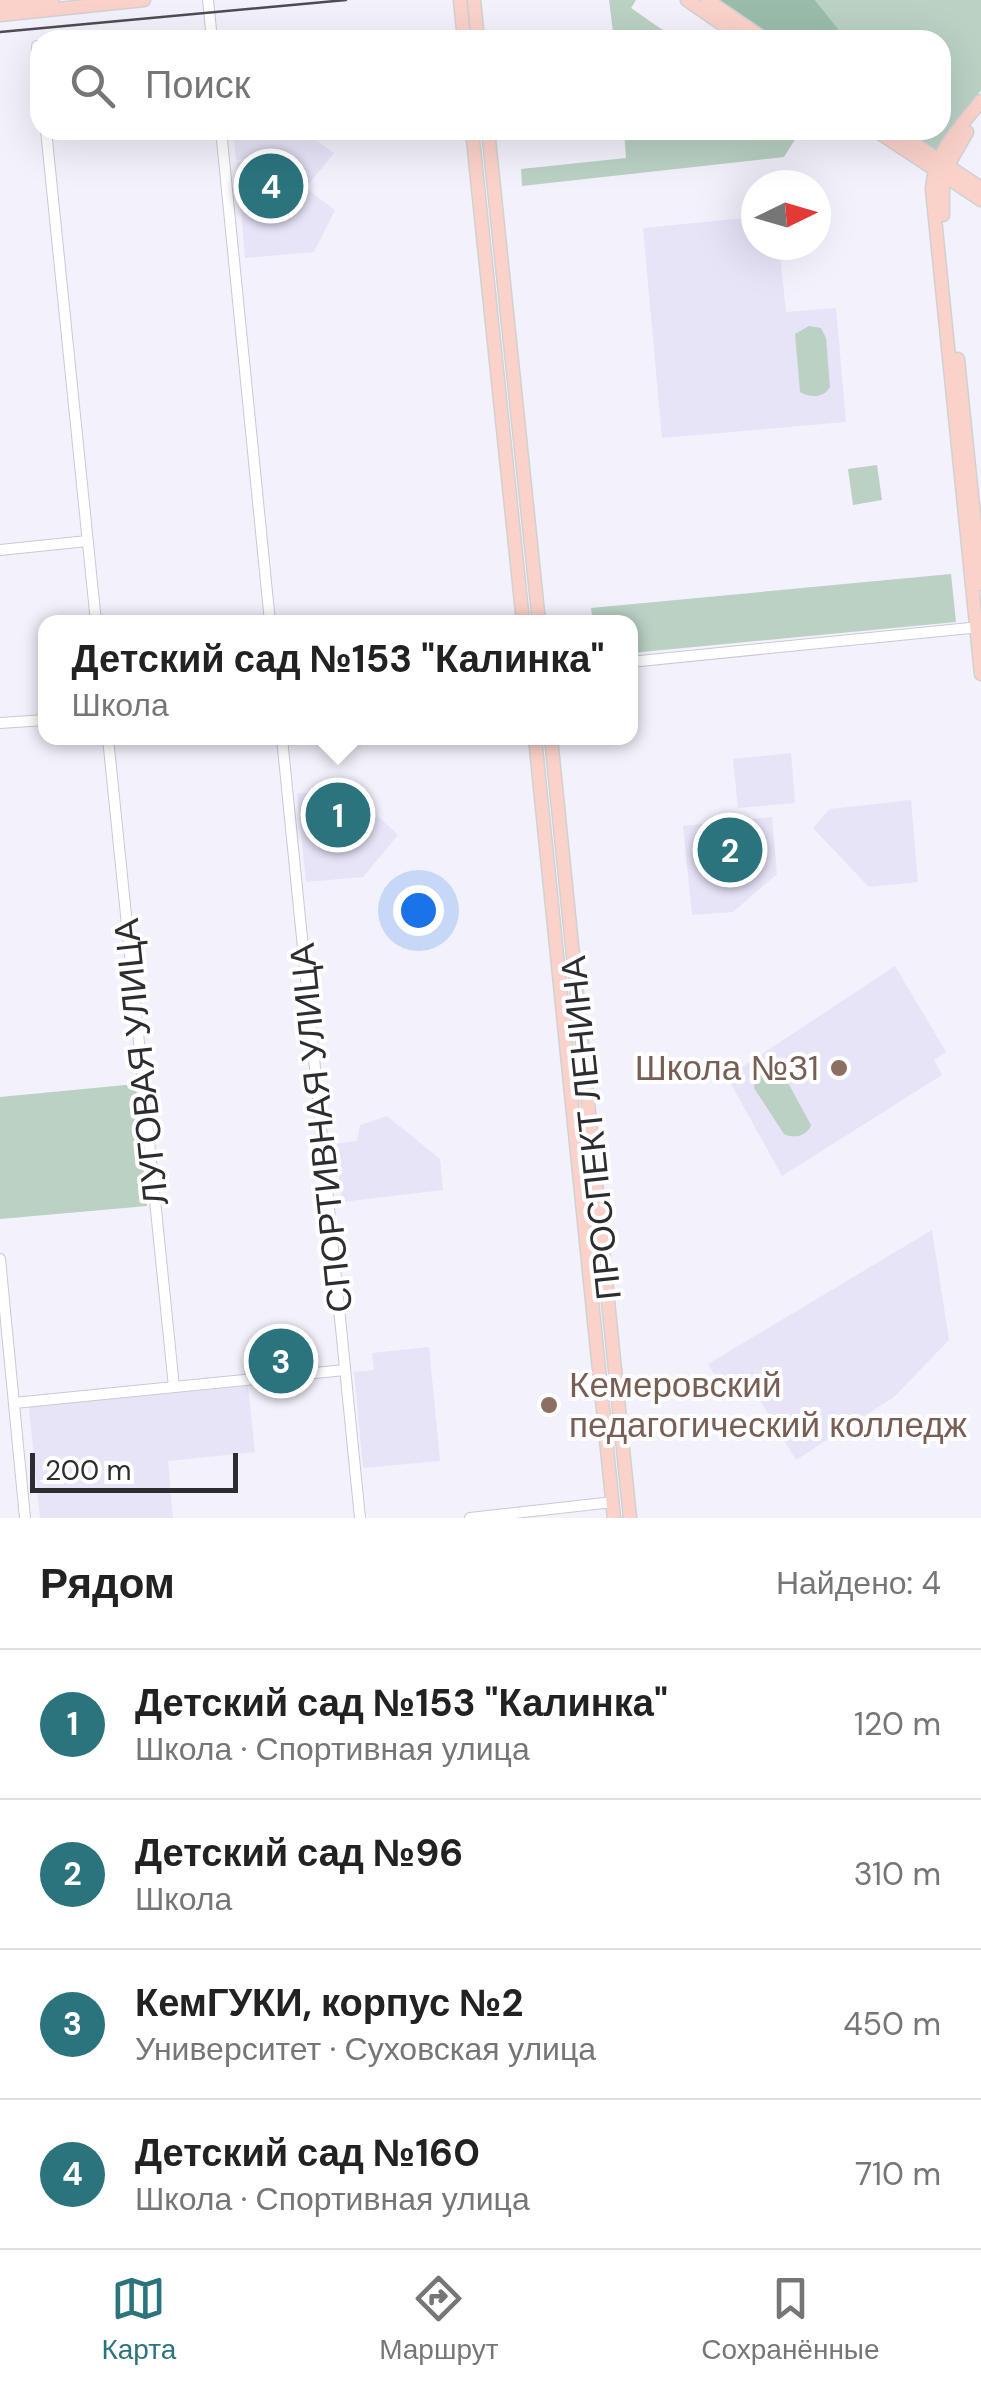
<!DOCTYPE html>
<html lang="ru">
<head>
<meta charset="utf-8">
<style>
	:root { --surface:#fff; --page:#f2f2f2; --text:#222; --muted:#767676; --line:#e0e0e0; --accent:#2b737d }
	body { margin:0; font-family:"DM Sans",sans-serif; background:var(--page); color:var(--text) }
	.compass { position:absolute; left:741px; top:170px; width:90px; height:90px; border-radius:50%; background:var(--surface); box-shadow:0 10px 40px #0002; rotate:85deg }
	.scale { position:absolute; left:30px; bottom:25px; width:208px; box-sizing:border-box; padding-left:10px; border:5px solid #2d2c31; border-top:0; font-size:28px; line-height:35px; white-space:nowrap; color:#2d2c31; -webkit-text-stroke:8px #fff; paint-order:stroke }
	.you { position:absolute; left:418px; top:910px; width:35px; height:35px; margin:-25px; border:8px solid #fff; border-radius:50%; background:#1a73e8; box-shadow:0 0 0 15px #1a73e833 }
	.badge { display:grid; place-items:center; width:65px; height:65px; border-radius:50%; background:var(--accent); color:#fff; font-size:32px; font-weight:700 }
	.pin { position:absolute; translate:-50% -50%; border:5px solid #fff; box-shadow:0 2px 10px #0006 }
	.popup { position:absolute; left:38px; top:615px; width:600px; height:130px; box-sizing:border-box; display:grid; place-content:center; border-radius:20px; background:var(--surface); filter:drop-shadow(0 2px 8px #0005); font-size:32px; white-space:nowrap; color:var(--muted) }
	.popup b { font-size:38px; color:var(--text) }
	.popup::after { content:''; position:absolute; left:50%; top:100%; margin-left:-20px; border:20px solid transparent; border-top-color:var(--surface) }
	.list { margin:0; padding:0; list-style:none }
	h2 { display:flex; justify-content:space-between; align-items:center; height:130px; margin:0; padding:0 40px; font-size:42px }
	h2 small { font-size:32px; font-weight:400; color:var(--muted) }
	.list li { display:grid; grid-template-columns:65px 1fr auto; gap:30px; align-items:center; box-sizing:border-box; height:150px; padding:0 40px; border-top:2px solid var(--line) }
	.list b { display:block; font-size:38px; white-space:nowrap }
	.list p { margin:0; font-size:32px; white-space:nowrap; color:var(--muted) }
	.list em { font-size:32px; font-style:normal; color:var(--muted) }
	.icon { flex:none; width:55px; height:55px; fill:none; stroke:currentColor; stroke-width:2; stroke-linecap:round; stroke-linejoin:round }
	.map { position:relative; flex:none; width:981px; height:1518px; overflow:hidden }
	.search { position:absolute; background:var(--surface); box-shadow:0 10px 40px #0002; left:30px; right:30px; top:30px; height:110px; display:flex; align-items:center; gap:25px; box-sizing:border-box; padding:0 35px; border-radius:30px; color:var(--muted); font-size:38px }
	.sheet { height:730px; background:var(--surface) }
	nav { display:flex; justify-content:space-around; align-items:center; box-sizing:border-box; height:140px; border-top:2px solid var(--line); background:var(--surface); font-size:28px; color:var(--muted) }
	nav a { display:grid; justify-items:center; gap:5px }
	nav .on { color:var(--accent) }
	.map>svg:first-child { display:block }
	.built { fill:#e7e4f8 }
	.green { fill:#bad1c4 }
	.forest { fill:#9abdaa }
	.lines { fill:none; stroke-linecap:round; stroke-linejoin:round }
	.minor-casing { stroke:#cac9d4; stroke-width:12 }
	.major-casing { stroke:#d1d1d2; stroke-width:15 }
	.minor { stroke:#fff; stroke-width:10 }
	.major { stroke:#fbd2ca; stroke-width:12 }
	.tram { stroke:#4d4c52; stroke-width:2.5 }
	.education-dot { fill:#8d6e63; stroke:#fff; stroke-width:4 }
	.labels { text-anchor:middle; stroke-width:8; stroke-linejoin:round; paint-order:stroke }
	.street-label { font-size:35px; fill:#2d2c31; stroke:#fff }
	.education-label { font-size:35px; fill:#785e54; stroke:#fff; text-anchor:end }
</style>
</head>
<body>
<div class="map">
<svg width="981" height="1518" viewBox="0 0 981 1518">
	<rect width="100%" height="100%" fill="#f2f1fc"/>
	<g class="built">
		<path d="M233,130H311L312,137L334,153L308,185L270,157L236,160Z"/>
		<path d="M268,160L335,210L314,252L245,258L237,162Z"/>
		<path d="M756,217V245H779L786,312L836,308L846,422L662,438L643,228Z"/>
		<path d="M791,753L795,803L738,808L733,759Z"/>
		<path d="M347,787L398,835L363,877L306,882L297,794Z"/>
		<path d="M911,800L918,882L869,887L813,828L830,809Z"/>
		<path d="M772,817L777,874L733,912L692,915L683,826Z"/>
		<path d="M895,966L946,1052L934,1060L942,1075L782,1176L727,1077Z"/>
		<path d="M387,1116L440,1159L443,1190L342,1202L335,1144L357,1141L360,1125Z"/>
		<path d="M932,1230L949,1340L894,1397L796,1460L744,1374L722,1387L708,1364Z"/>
		<path d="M429,1347L440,1461L363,1468L354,1372L374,1370L372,1353Z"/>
		<path d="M248,1386L255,1452L168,1461L173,1518H40L29,1407Z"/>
	</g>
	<g class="green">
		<path d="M609,0H636L631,8L677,40H614Z"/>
		<path d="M815,0H981V90L936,151L906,130H941V40H847Z"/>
		<path d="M624,130H801L784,157L522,186L521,169L626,158Z"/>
		<path d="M809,326L821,328L826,338L830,387C824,398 810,398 800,392L795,334Z"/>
		<path d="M877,465L882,500L853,505L848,469Z"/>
		<path d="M951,574L956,622L631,653L630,622H593L591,608Z"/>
		<path d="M770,1069L781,1070L811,1125C807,1136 794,1139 784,1134L754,1088L756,1077Z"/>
		<path d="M136,1084L147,1206L0,1219V1097Z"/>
	</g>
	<path class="forest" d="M719,0H815L847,40H777Z"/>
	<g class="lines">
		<g class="minor-casing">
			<g id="minor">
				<path d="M208,0L212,40"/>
				<path d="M37,46L40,73"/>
				<path d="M46,130L96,622"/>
				<path d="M221,130L270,622"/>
				<path d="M0,550L87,541"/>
				<path d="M630,662L980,627"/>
				<path d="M0,723L45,720"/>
				<path d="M108,738L174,1387"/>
				<path d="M282,738L360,1518"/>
				<path d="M0,1259L25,1518"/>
				<path d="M14,1403L345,1370"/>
				<path d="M470,1518L613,1502"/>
			</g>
		</g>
		<g class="major-casing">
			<g id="major">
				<path d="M460,0L464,40"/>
				<path d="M474,0L478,40"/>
				<path d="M687,0L745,40"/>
				<path d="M707,0L766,40"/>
				<path d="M0,5L53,0"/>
				<path d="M0,15L144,0"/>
				<path d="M981,101C959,128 934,153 932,189L981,674"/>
				<path d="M472,130L523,622"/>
				<path d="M488,130L539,622"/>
				<path d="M875,130L981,200"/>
				<path d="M894,130L981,188"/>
				<path d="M943,215V174L967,132"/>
				<path d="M958,359L981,584"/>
				<path d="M535,738L614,1518"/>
				<path d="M551,738L630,1518"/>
			</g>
		</g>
		<use href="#minor" class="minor"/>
		<use href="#major" class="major"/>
		<path class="tram" d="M0,32L346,0"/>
	</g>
	<g class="education-dot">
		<circle cx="839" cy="1068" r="10"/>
		<circle cx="549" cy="1405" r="10"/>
	</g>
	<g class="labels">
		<g class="street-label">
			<text transform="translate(141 1062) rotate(-96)" y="12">ЛУГОВАЯ УЛИЦА</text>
			<text transform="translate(321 1128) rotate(-96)" y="12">СПОРТИВНАЯ УЛИЦА</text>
			<text transform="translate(591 1128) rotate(-96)" y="12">ПРОСПЕКТ ЛЕНИНА</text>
		</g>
		<g class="education-label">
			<text x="819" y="1080">Школа №31</text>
			<text x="569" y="1397" text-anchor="start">Кемеровский<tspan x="569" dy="40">педагогический колледж</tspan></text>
		</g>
	</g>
</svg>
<svg class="compass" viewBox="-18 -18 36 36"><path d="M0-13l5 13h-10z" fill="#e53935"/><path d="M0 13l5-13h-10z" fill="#767676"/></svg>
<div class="scale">200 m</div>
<div class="you"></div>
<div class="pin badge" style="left:338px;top:815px">1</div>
<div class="popup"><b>Детский сад №153 &quot;Калинка&quot;</b>Школа</div>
<div class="pin badge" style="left:730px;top:850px">2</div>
<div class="pin badge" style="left:281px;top:1361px">3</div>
<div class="pin badge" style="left:271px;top:186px">4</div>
<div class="search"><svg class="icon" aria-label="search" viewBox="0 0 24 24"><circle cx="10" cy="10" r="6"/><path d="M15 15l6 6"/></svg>Поиск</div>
</div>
<section class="sheet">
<h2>Рядом<small>Найдено: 4</small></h2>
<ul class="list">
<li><span class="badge">1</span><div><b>Детский сад №153 &quot;Калинка&quot;</b><p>Школа · Спортивная улица</p></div><em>120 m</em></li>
<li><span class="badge">2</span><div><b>Детский сад №96</b><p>Школа</p></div><em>310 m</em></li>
<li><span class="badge">3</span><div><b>КемГУКИ, корпус №2</b><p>Университет · Суховская улица</p></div><em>450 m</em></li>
<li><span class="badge">4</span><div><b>Детский сад №160</b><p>Школа · Спортивная улица</p></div><em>710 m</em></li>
</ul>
</section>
<nav>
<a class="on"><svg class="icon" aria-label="map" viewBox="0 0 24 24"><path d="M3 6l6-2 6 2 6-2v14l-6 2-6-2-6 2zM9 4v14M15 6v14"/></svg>Карта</a>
<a><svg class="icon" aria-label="directions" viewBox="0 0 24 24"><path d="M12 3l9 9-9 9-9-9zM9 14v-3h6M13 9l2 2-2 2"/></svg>Маршрут</a>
<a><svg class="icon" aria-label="saved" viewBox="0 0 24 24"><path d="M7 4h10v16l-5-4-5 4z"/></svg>Сохранённые</a>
</nav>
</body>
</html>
